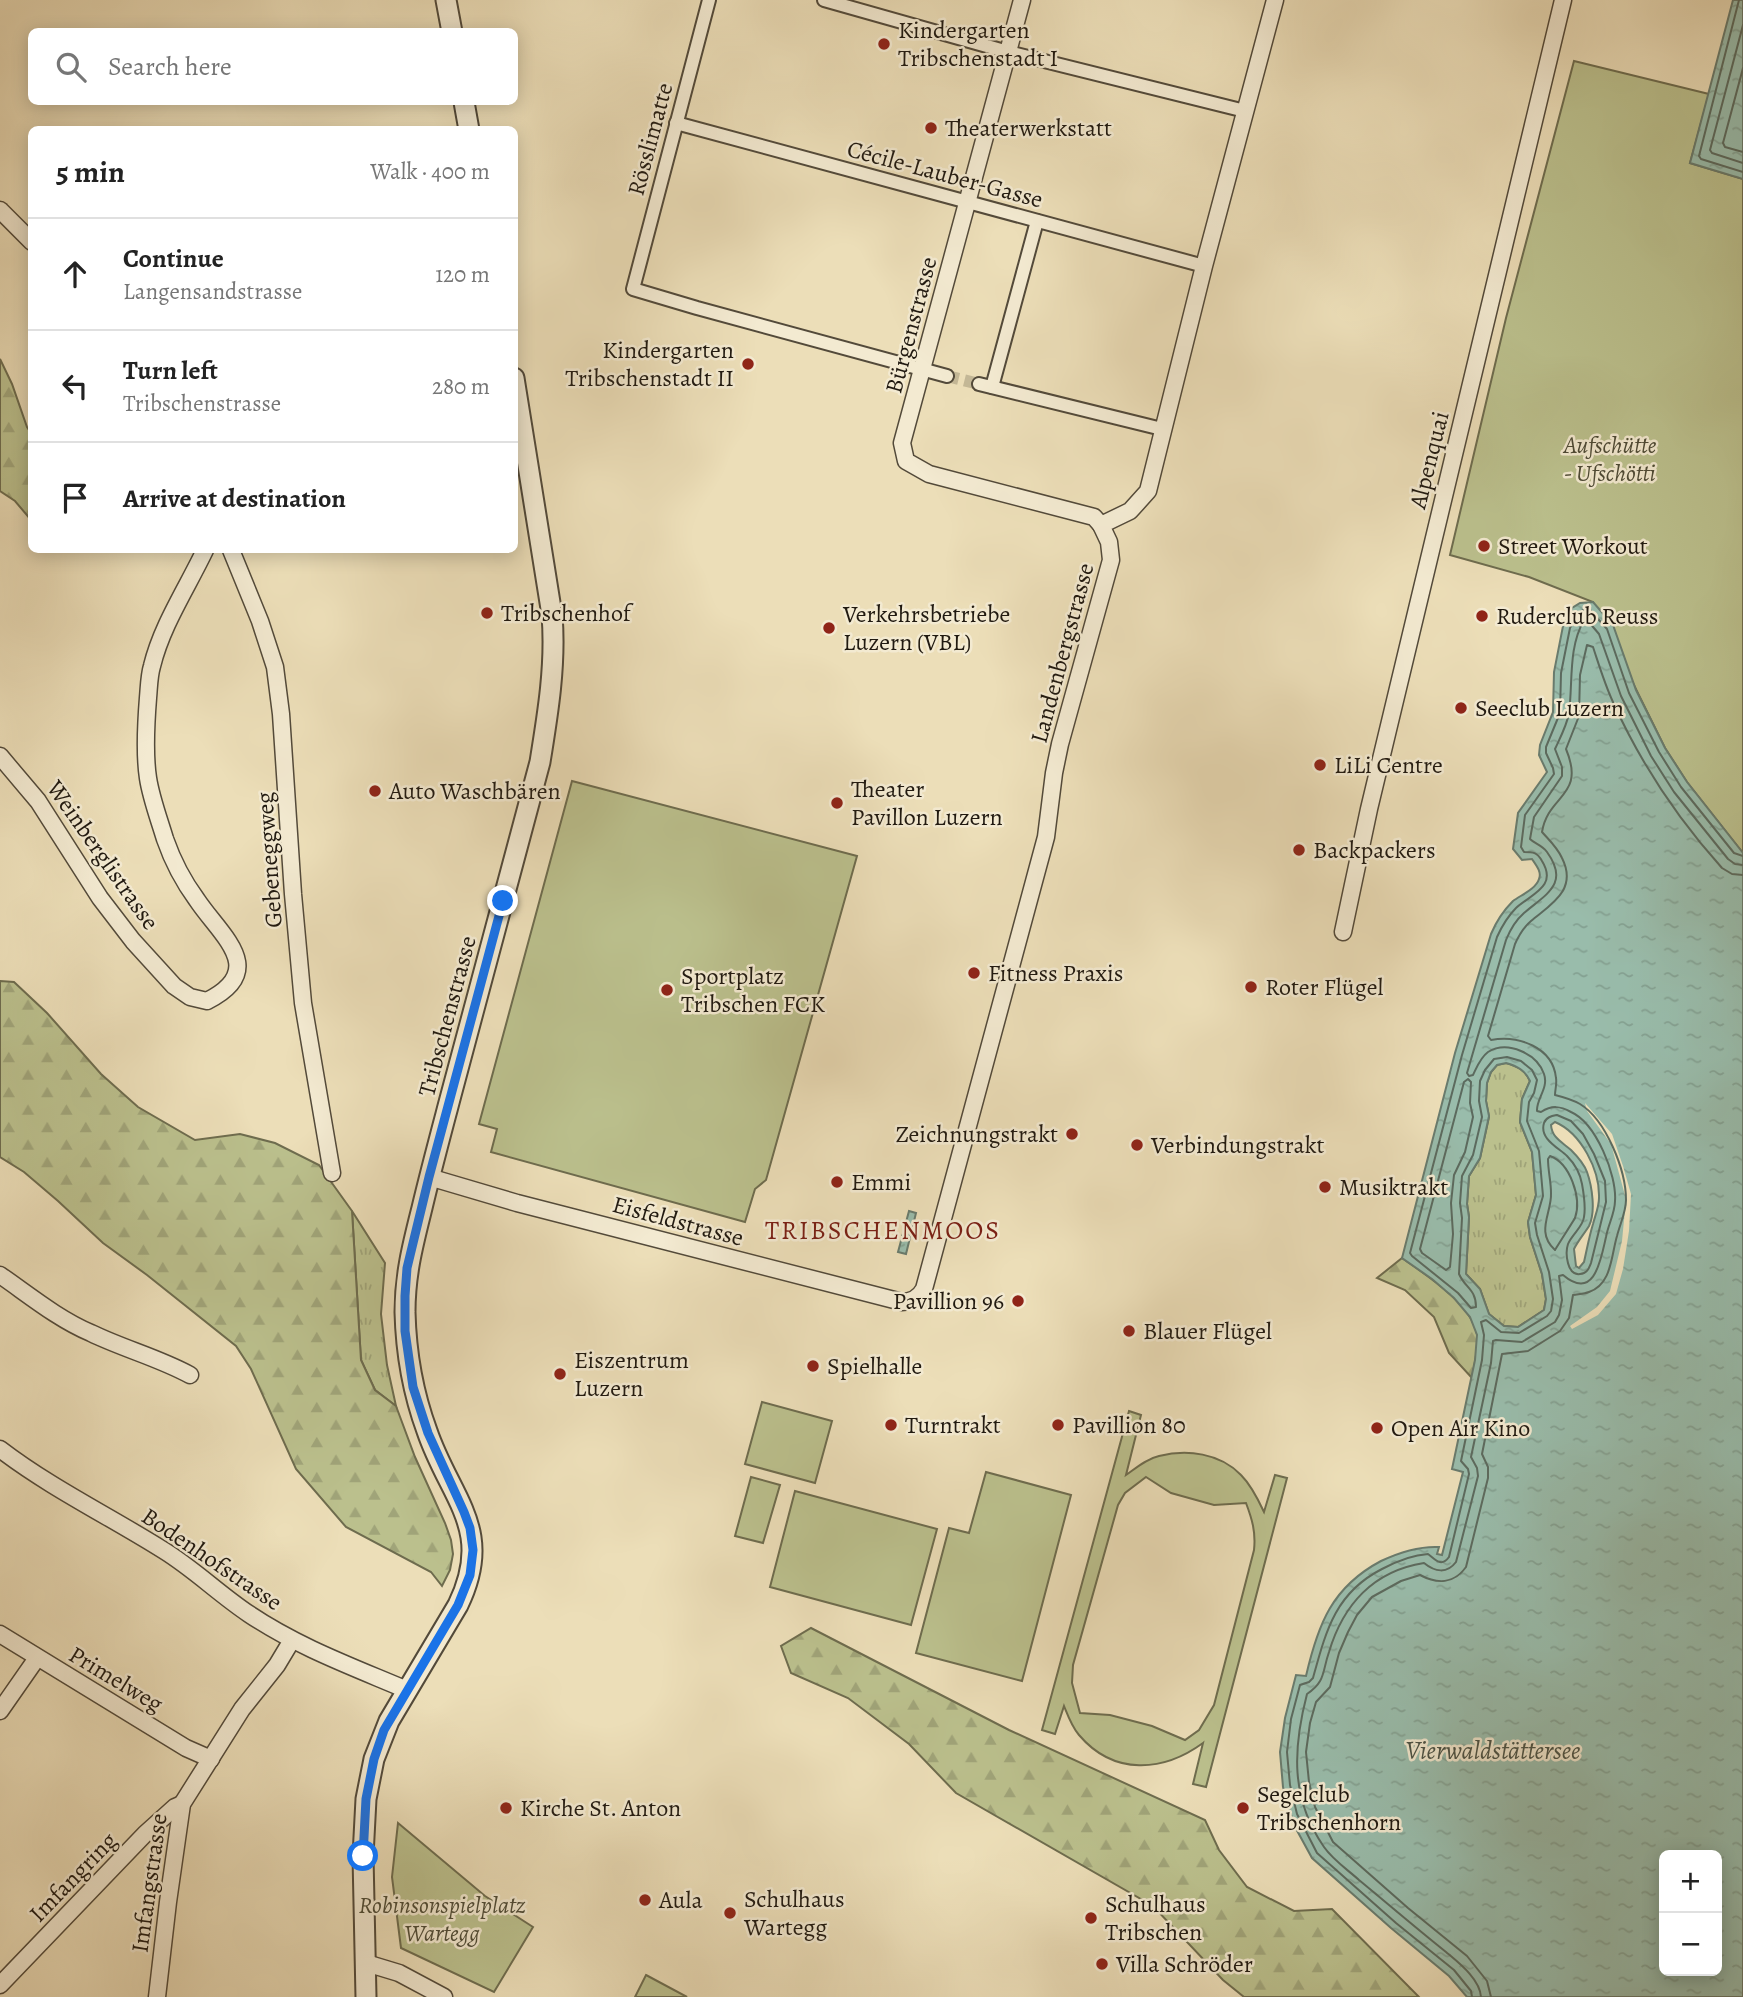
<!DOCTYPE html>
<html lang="en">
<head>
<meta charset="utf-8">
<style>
	:root { --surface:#fff; --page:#f6f6f6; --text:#222; --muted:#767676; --line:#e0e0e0 }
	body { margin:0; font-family:Alegreya,serif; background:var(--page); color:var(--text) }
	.controls { position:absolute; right:21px; bottom:21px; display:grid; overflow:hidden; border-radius:10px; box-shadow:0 4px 18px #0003 }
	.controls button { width:63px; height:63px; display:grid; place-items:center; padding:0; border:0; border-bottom:2px solid var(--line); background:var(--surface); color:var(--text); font:35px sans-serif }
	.stop { position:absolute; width:21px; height:21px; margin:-16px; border:5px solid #1a73e8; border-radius:50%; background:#fff }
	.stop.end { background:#1a73e8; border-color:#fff; box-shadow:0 2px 7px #0008 }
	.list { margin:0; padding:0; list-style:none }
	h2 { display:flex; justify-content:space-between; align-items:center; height:91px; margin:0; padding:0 28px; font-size:30px }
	h2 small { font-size:23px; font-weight:400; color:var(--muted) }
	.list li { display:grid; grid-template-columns:46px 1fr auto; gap:21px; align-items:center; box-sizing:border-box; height:112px; padding:0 28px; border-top:2px solid var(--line) }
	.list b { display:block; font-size:26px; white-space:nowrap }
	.list p { margin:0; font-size:23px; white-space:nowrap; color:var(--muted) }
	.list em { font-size:23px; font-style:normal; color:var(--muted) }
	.icon { flex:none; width:38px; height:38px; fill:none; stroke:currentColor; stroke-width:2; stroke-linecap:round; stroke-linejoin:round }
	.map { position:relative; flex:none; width:1743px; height:1997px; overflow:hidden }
	.search { position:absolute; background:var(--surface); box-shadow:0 4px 18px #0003; left:28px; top:28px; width:490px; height:77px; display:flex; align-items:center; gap:18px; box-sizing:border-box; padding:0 24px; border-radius:10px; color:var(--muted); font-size:26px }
	.panel { position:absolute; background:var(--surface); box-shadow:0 4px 18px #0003; left:28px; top:126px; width:490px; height:427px; border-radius:10px }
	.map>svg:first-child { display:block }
	.grass { fill:url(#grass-tufts); stroke:#6e6c4e; stroke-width:2 }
	.forest { fill:url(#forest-firs); stroke:#6e6c4e; stroke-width:2 }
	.park { fill:#bbc08d; stroke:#6e6c4e; stroke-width:2; fill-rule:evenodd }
	.water { fill:url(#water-ripples); stroke:#697b6d; stroke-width:2; fill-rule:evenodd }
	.pier { fill:#ecdeb8 }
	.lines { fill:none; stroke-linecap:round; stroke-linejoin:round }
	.shore { stroke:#5c6a5e; stroke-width:2 }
	.pedestrian-tunnel { stroke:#c3b796; stroke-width:12; stroke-dasharray:12 6; stroke-linecap:butt }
	.pedestrian-casing { stroke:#534a3a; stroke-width:16 }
	.minor-casing { stroke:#534a3a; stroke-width:19 }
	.tertiary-casing { stroke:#534a3a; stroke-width:23 }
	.pedestrian { stroke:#f3ead1; stroke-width:12 }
	.minor { stroke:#f3ead1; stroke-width:16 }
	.tertiary { stroke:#f3ead1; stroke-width:19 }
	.route { stroke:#1a73e8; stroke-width:9 }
	.poi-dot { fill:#8f2418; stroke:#f3ead1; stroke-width:2.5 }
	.labels { text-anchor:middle; stroke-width:5; stroke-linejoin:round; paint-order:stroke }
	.poi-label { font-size:24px; fill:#201910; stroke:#f3ead1; text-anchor:start }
	.street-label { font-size:24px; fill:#201910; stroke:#f3ead1 }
	.park-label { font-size:24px; font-style:italic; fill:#4e4b36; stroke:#f3ead1 }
	.neighbourhood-label { font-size:26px; letter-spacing:2px; fill:#7a1f14; stroke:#f3ead1 }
	.water-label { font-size:26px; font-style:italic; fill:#4a5246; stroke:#f3ead1 }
</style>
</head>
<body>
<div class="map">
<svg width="1743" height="1997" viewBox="0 0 1743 1997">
	<defs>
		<pattern id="grass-tufts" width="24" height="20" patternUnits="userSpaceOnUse" patternTransform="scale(1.75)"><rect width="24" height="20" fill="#bbc08d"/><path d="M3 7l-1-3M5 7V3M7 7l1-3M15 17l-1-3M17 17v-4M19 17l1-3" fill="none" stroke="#a0a479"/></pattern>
		<pattern id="forest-firs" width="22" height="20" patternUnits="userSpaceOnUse" patternTransform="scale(1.75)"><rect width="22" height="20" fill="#bbc08d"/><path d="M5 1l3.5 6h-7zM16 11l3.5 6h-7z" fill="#a0a479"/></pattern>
		<pattern id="water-ripples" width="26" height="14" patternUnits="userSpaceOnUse" patternTransform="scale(1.75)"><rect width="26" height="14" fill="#99bcab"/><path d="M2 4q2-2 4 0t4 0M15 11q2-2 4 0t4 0" fill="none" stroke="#84a192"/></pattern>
	</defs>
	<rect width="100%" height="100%" fill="#ecdeb8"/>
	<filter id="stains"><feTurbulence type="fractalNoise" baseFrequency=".00286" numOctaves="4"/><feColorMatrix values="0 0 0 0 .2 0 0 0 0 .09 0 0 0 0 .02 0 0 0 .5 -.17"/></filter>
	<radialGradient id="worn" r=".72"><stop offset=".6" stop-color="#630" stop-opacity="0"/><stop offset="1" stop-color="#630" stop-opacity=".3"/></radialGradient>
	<g class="grass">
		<path d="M1506,1063C1517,1066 1525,1070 1530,1081L1522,1099L1520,1122L1532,1152L1536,1195L1528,1222L1530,1237L1542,1274L1546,1299L1544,1310L1518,1327L1504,1326L1489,1314L1480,1289L1466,1274L1469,1217L1467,1204L1469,1176L1480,1158L1489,1117L1486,1101L1487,1083L1491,1072L1497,1065Z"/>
		<path d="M352,1211L385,1263L381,1314L387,1365L396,1406L375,1390L361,1360Z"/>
	</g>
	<g class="forest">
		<path d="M0,359L12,384L27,427L31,433V520L15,501L0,491Z"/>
		<path d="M0,981L14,982L47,1013L101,1074L138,1107L195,1140L240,1134L275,1143L319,1165L352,1211L361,1360L375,1390L396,1406L415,1457L445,1523L451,1540L453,1554L450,1570L442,1586L431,1572L346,1527L296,1469L251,1369L236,1346L147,1275L103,1243L58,1201L24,1172L0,1157Z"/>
		<path d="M1402,1258C1426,1275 1471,1303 1477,1334C1479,1348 1474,1365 1472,1378L1449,1353L1434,1317L1405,1290L1377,1278Z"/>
		<path d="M811,1628L1009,1730L1205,1820L1219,1850L1247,1887L1294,1911L1332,1909L1419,1997H1244L1223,1980L1153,1906L956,1793L909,1744L848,1698L791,1673L781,1646Z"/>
	</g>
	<g class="park">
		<path d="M1574,61L1709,94L1690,163L1743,179V853L1687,782L1665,748L1593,602L1529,577L1450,555L1506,318Z"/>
		<path d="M572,781L857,856L766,1180L755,1189L745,1222L491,1152L497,1129L479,1124Z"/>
		<path d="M762,1402L832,1421L815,1483L745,1464Z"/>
		<path d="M1129,1411L1141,1415L1126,1475C1136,1468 1146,1459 1159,1456C1187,1449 1220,1453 1241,1475C1251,1485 1258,1499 1264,1512L1275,1475L1287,1478L1206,1787L1193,1784L1203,1743C1163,1772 1114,1776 1079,1735C1072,1727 1068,1716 1064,1706L1055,1734L1042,1730ZM1146,1477L1171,1493L1214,1505L1246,1503C1252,1519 1256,1532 1254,1550L1214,1705L1199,1730L1185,1740L1152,1726L1110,1715L1080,1713L1072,1683L1073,1665L1118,1505L1125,1493Z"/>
		<path d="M986,1472L1071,1495L1022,1681L916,1653L949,1528L969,1533Z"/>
		<path d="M751,1477L780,1485L763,1543L735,1536Z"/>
		<path d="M795,1491L937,1529L911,1625L770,1587Z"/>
		<path d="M398,1823L485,1896L533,1927L494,1992L401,1948L392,1877Z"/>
		<path d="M646,1975L687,1997H635Z"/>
	</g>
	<g class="water">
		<path d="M1733,0H1743V179L1690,163Z"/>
		<path d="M1593,602L1613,625L1636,690L1665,748L1687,782L1743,853V1997H1467L1449,1976L1391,1928L1312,1858L1294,1825L1283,1787L1280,1752L1285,1718L1296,1675L1306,1676C1318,1624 1332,1587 1381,1561C1400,1552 1418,1546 1439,1547L1437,1554L1442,1555L1463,1472L1452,1469L1475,1360L1477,1335L1470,1317L1454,1298L1432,1279L1402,1258L1455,1053L1491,934C1496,922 1503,911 1513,901C1521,895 1536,889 1539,879C1542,872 1536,865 1532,859L1522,860L1513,849L1518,813L1547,772L1539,755L1540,745L1553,712L1554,672L1563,626L1572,608L1580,603ZM1506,1063C1517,1066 1525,1070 1530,1081L1522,1099L1520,1122L1532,1152L1536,1195L1528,1222L1530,1237L1542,1274L1546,1299L1544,1310L1518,1327L1504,1326L1489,1314L1480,1289L1466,1274L1469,1217L1467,1204L1469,1176L1480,1158L1489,1116L1486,1101L1487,1083L1491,1072L1497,1065ZM1555,1122C1581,1133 1600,1170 1599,1198C1599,1207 1595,1216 1593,1224C1589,1237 1587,1249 1584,1262L1579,1268L1576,1266L1574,1249C1578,1241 1584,1234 1589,1226C1596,1212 1592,1186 1587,1172C1584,1164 1576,1155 1571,1150C1562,1142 1552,1138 1551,1125ZM1664,1855H1717V1971H1664Z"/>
		<path d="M909,1211L916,1213L906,1254L898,1252Z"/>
	</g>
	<path class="pier" d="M1585,1103L1612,1134L1623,1166L1631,1194L1629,1231L1623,1269L1616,1294L1598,1315L1572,1329L1570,1326L1597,1307L1610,1291L1622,1241L1626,1199L1611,1144L1587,1111Z"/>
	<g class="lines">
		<g class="shore">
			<path d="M1739,0L1699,156L1701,159L1743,172"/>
			<path d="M1743,25L1710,150L1712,153L1743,163"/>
			<path d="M1743,68L1723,143L1725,147L1743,152"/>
			<path d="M1468,1079L1471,1082L1470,1103L1473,1117L1465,1152L1454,1175L1451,1203L1453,1234L1450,1267L1446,1270L1422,1253L1420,1249L1464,1082Z"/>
			<path d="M1557,1115L1571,1121L1583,1134L1594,1154L1605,1181L1606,1202L1591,1263C1589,1268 1587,1274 1580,1274C1567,1276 1565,1253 1568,1244C1572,1234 1583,1227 1584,1217C1586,1206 1584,1195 1582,1184C1580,1173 1576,1165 1567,1156C1559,1148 1539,1139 1544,1123C1546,1117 1552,1116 1557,1115Z"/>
			<path d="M1550,1156C1570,1163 1582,1198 1575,1218C1574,1220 1556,1248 1555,1250C1535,1232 1552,1213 1551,1193C1551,1181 1548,1171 1548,1159Z"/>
			<path d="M1472,1997L1471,1991L1454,1970L1396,1923L1317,1853L1297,1814L1290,1785L1287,1752L1291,1719L1300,1685L1309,1682L1313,1678C1326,1631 1335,1593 1382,1569C1397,1561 1412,1555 1428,1554C1435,1559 1441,1568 1449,1557L1469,1474L1468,1469L1461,1461L1482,1360L1484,1335L1481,1322L1486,1320L1501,1332L1519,1333L1547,1316L1551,1311L1553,1299L1549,1272L1537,1235L1535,1223L1543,1196L1539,1151L1527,1121L1529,1102L1534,1093L1537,1080L1532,1070L1521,1061L1507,1057L1494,1059L1485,1070L1480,1081L1479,1101L1482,1117L1473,1155L1462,1176L1460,1203L1462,1218L1459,1274C1465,1288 1476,1289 1476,1307L1471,1308L1458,1293L1412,1256L1410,1253L1462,1055L1497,937C1502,926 1507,917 1516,908C1531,894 1558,887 1542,861C1537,852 1533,852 1524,852L1521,847L1525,815L1554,774L1553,768L1546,753V747L1560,713L1561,673L1570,628L1578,613L1583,610H1590L1607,629L1629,693L1659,752L1681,787L1734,853L1743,856"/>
			<path d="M1481,1997C1480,1979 1459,1963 1446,1952C1416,1928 1388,1904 1359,1880C1348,1870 1333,1860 1324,1847C1290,1798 1293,1748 1307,1694C1326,1681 1322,1672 1329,1652C1343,1605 1373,1571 1424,1563C1435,1572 1447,1574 1456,1562L1478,1476L1477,1468L1471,1457L1491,1363L1493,1341L1496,1340L1522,1342L1555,1322L1559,1315L1562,1300L1559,1276L1563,1275C1595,1302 1601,1258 1606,1237C1608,1225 1615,1213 1615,1201C1617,1175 1596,1123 1571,1112C1560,1106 1552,1105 1541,1112L1537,1111C1536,1099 1549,1088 1544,1074C1537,1054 1508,1040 1488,1052C1480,1058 1477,1067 1473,1075L1469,1076L1467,1073L1506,940C1510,930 1516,920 1524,913C1546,894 1570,884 1547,852C1542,845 1535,844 1530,839L1534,817L1562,776V767L1555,749C1560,738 1567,725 1569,713C1573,682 1568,648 1584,620L1588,621L1599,634L1621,696L1651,756L1674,792L1728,859L1735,864L1743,865"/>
			<path d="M1491,1997L1487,1981L1467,1956L1408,1908L1333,1842L1315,1807L1309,1782L1306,1752L1310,1723L1316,1702L1330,1687L1339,1653L1348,1632L1357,1615L1372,1597L1401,1581L1420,1575C1437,1584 1454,1584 1466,1567L1488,1478V1467L1482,1454L1502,1354L1528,1351L1560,1331L1569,1318L1573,1295C1578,1294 1584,1294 1589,1292C1612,1284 1611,1256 1617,1236C1620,1224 1626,1212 1626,1200C1626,1170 1606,1120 1580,1104C1573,1100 1563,1097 1555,1095C1555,1090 1557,1084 1556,1078C1553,1047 1518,1035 1491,1040L1488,1036L1515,944C1519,935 1524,927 1531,921C1551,904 1578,890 1562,858C1557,847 1549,840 1542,832C1548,794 1586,797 1566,749L1579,716L1580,675L1587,645L1593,647C1599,665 1605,685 1613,702C1641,764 1677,818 1722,868L1732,874L1743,875"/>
		</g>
		<path class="pedestrian-tunnel" d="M947,376L979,384"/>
		<g class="pedestrian-casing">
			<g id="pedestrian">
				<path d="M709,0L633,289L697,308L947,376"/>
				<path d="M824,0L1008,52L1245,111"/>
				<path d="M676,123L1204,266"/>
				<path d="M979,384L1162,429"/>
				<path d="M992,387L1037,221"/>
			</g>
		</g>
		<g class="minor-casing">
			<g id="minor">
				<path d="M1022,0L902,443L906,461L929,474L1094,517L1101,525"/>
				<path d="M0,210L32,242"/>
				<path d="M231,550L260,621L275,667L281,714L293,894L303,1003L332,1173"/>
				<path d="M0,756L38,801L100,898L133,941L174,986L190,997L207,1001C269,970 221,936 197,900C183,881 173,862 165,839C159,819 151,798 148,778C144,752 146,723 148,698C149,687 149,676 152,666C162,625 187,588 205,550"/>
				<path d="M1343,932L1369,809L1563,0"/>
				<path d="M429,1177L517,1203L902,1302C912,1302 919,1298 924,1289L1046,837L1054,773L1060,744L1111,560L1109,542L1101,525L1130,511L1148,491L1204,266L1275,0"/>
				<path d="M0,1275C29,1295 58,1319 91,1333C124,1349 159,1358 190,1375"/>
				<path d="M0,1449C51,1488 109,1516 163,1550C194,1569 219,1594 249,1614C298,1647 353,1667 407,1690"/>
				<path d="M0,1634L186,1748L211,1759"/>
				<path d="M0,1711L37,1658"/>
				<path d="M366,1963L399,1973L444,1997"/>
				<path d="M0,1985L145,1834L175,1807L182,1804"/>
				<path d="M157,1997L168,1902L182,1804L242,1709L277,1665L292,1640"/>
			</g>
		</g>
		<g class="tertiary-casing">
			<g id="tertiary">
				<path d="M446,0L452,32"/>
				<path d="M464,102L469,130"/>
				<path d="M366,1997L363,1856L366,1799L374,1759L389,1721L458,1605C495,1529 450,1499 427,1431C413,1393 406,1353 405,1312C405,1274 413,1244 422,1208C431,1170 441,1133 451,1095C481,984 510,873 540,762C548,713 556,664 552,615L514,378"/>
			</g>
		</g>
		<use href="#pedestrian" class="pedestrian"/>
		<use href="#minor" class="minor"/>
		<use href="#tertiary" class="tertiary"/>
	</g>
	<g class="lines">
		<path class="route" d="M363,1856L366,1799L374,1759L384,1730L458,1605L470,1575L473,1550L470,1528L464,1512L428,1433L413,1387L405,1331V1296L407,1268L429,1177L503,901"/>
	</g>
	<g class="poi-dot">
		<circle cx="884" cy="44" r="7"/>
		<circle cx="931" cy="128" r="7"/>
		<circle cx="748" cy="364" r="7"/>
		<circle cx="1484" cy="546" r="7"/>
		<circle cx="487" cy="613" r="7"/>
		<circle cx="1482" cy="616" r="7"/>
		<circle cx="829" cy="628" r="7"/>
		<circle cx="1461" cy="708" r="7"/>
		<circle cx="1320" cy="765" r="7"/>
		<circle cx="375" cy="791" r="7"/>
		<circle cx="837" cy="803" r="7"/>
		<circle cx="1299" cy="850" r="7"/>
		<circle cx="974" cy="973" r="7"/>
		<circle cx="1251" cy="987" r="7"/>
		<circle cx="667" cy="990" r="7"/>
		<circle cx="1072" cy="1134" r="7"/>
		<circle cx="1137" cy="1145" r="7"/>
		<circle cx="837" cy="1182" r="7"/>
		<circle cx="1325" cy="1187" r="7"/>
		<circle cx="1018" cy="1301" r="7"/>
		<circle cx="1129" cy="1331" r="7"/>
		<circle cx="813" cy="1366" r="7"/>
		<circle cx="560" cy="1374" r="7"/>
		<circle cx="891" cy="1425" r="7"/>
		<circle cx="1058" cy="1425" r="7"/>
		<circle cx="1377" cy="1428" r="7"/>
		<circle cx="506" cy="1808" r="7"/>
		<circle cx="1243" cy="1808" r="7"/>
		<circle cx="645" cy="1900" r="7"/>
		<circle cx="730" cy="1913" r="7"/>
		<circle cx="1091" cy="1918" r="7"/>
		<circle cx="1102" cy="1964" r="7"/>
	</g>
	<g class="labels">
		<g class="poi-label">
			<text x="898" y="38">Kindergarten<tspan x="898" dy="28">Tribschenstadt I</tspan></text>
			<text x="945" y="136">Theaterwerkstatt</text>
			<text x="734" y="358" text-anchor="end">Kindergarten<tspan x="734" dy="28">Tribschenstadt II</tspan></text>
			<text x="1498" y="554">Street Workout</text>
			<text x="501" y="621">Tribschenhof</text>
			<text x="843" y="622">Verkehrsbetriebe<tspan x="843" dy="28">Luzern (VBL)</tspan></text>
			<text x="1496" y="624">Ruderclub Reuss</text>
			<text x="1475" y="716">Seeclub Luzern</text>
			<text x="1334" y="773">LiLi Centre</text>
			<text x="851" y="797">Theater<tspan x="851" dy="28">Pavillon Luzern</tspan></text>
			<text x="389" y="799">Auto Waschbären</text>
			<text x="1313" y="858">Backpackers</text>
			<text x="988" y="981">Fitness Praxis</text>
			<text x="681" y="984">Sportplatz<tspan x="681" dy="28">Tribschen FCK</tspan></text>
			<text x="1265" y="995">Roter Flügel</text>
			<text x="1058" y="1142" text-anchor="end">Zeichnungstrakt</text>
			<text x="1151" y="1153">Verbindungstrakt</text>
			<text x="851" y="1190">Emmi</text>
			<text x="1339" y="1195">Musiktrakt</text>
			<text x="1004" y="1309" text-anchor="end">Pavillion 96</text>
			<text x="1143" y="1339">Blauer Flügel</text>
			<text x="574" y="1368">Eiszentrum<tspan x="574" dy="28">Luzern</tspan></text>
			<text x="827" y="1374">Spielhalle</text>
			<text x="905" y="1433">Turntrakt</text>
			<text x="1072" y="1433">Pavillion 80</text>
			<text x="1391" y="1436">Open Air Kino</text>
			<text x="1257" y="1802">Segelclub<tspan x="1257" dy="28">Tribschenhorn</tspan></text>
			<text x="520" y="1816">Kirche St. Anton</text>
			<text x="744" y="1907">Schulhaus<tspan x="744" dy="28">Wartegg</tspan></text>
			<text x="659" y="1908">Aula</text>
			<text x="1105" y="1912">Schulhaus<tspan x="1105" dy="28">Tribschen</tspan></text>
			<text x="1116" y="1972">Villa Schröder</text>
		</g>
		<g class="street-label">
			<text transform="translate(650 139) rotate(-75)" y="8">Rösslimatte</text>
			<text transform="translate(945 174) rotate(15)" y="8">Cécile-Lauber-Gasse</text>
			<text transform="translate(911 325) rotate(-75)" y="8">Bürgenstrasse</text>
			<text transform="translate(1429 460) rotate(-76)" y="8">Alpenquai</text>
			<text transform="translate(1062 653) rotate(-75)" y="8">Landenbergstrasse</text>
			<text transform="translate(103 855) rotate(55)" y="8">Weinberglistrasse</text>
			<text transform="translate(269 860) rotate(-94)" y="8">Gebeneggweg</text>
			<text transform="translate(447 1016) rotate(-75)" y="8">Tribschenstrasse</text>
			<text transform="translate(678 1221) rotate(15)" y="8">Eisfeldstrasse</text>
			<text transform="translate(212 1559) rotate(34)" y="8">Bodenhofstrasse</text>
			<text transform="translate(116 1679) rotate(31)" y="8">Primelweg</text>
			<text transform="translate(73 1877) rotate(-46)" y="8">Imfangring</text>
			<text transform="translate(149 1883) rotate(-82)" y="8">Imfangstrasse</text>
		</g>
		<g class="park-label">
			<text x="1610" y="453">Aufschütte<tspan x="1610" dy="28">- Ufschötti</tspan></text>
			<text x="442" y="1913">Robinsonspielplatz<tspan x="442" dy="28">Wartegg</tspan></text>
		</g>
		<g class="neighbourhood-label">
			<text x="883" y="1239">TRIBSCHENMOOS</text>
		</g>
		<g class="water-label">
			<text x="1493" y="1759">Vierwaldstättersee</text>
		</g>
	</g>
	<rect width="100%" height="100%" filter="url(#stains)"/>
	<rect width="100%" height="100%" fill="url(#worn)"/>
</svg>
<div class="controls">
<button>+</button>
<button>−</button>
</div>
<div class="stop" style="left:363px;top:1856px"></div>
<div class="stop end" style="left:503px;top:901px"></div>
<div class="search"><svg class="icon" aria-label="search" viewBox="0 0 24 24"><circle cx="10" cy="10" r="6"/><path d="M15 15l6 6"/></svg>Search here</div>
<section class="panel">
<h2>5 min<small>Walk · 400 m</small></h2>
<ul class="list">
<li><svg class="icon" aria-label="ahead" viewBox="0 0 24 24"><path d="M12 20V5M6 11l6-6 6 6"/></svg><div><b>Continue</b><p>Langensandstrasse</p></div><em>120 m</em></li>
<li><svg class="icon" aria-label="left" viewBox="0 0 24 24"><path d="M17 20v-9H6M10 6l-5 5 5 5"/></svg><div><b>Turn left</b><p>Tribschenstrasse</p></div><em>280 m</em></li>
<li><svg class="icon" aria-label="arrive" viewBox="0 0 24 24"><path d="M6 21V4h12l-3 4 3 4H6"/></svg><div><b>Arrive at destination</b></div></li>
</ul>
</section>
</div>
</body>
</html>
